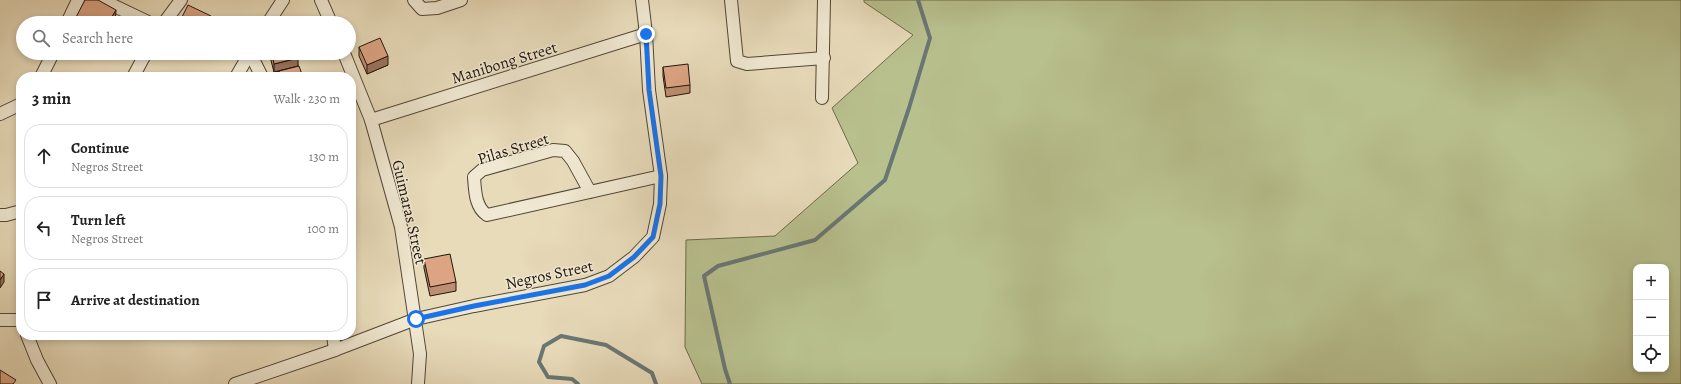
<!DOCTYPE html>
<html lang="en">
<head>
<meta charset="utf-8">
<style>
	:root { --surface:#fff; --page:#f6f6f6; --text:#222; --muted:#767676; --line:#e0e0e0 }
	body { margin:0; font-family:Alegreya,serif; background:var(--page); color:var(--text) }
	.controls { position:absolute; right:12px; bottom:12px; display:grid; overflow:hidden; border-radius:8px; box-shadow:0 2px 6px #0003 }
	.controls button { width:36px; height:36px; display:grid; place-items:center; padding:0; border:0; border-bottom:1px solid var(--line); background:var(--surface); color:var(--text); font:20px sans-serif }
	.stop { position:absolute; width:12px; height:12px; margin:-9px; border:3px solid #1a73e8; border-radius:50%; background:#fff }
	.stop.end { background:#1a73e8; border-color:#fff; box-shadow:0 1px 4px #0008 }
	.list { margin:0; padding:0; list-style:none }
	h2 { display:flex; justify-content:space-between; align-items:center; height:52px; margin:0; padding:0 16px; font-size:17px }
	h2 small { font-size:13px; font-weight:400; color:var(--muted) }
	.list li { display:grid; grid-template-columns:26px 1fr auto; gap:12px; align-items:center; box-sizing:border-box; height:64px; margin:0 8px 8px; padding:0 8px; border:1px solid var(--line); border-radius:16px }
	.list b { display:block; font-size:15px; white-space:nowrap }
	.list p { margin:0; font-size:13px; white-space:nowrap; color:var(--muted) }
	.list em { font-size:13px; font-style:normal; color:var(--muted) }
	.icon { flex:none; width:22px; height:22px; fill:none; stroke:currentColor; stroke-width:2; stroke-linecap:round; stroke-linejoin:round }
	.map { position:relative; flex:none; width:1681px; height:384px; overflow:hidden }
	.search { position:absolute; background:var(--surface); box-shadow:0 2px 6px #0003; left:16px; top:16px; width:340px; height:44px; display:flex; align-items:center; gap:10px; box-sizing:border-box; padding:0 14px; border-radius:22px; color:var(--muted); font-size:15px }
	.panel { position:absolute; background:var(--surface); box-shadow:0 2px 6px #0003; left:16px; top:72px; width:340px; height:268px; border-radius:16px }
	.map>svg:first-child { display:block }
	.green { fill:#b8c08e; stroke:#6c6a4c; fill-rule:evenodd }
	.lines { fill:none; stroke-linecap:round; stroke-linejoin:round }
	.stream { stroke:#697773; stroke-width:4 }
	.minor-casing { stroke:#514637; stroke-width:14 }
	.minor { stroke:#f0e8d2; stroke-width:12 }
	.wall { fill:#be8d72; stroke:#1f140b }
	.shaded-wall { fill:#9b735c; stroke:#1f140b }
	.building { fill:#dda484; stroke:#1f140b }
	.route { stroke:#1a73e8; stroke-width:5 }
	.labels { text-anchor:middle; stroke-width:3; stroke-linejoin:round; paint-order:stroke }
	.street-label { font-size:16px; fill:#1f140b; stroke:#f0e8d2 }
</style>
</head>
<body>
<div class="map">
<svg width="1681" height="384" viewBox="0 0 1681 384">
	<rect width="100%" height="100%" fill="#e8dbba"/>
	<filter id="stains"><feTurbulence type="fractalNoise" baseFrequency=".005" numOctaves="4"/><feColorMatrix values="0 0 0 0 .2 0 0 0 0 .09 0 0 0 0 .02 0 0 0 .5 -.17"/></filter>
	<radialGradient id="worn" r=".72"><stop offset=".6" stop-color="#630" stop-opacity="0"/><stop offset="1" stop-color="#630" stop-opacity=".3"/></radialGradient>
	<path class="green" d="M864,0H1681V384H702L685,347L686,240L775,236L858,163L832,108L913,35L864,2ZM1636,267H1666V369H1636Z"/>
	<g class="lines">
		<g class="stream">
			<path d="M578,384L572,379L548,377L539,362L544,346L561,336L606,345L652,373L656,384"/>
			<path d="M730,384L725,369L704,276L718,266L815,240L885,180L909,108L930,38L918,0"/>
		</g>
		<g class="minor-casing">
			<g id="minor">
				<path d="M102,0L150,23"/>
				<path d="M321,0L331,23"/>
				<path d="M414,0L422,9L437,8L461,0"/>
				<path d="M731,0L737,61L747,64L824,58"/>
				<path d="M67,23L78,0"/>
				<path d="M164,23L181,0"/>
				<path d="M268,23L283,0"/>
				<path d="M250,53L262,77"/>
				<path d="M344,53L371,120L401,227L420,354L418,384"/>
				<path d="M41,77L53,53"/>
				<path d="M133,77L146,53"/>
				<path d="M236,77L250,53"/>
				<path d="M822,98L824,0"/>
				<path d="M0,114L21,104"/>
				<path d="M371,120L646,34"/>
				<path d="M590,192L573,161L565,151L553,150L482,170L474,177C475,190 475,207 487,215L661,176"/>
				<path d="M0,215H6L21,211"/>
				<path d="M0,320H21"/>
				<path d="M27,335L37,360L50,384"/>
				<path d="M333,335L335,350"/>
				<path d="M235,384L335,350L416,319L474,306L585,285L609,276L634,257L653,237L660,204L661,176L649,90L646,34L642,0"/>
			</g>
		</g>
		<use href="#minor" class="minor"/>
	</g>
	<g class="wall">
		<path d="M75,19L116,22L115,23H75Z"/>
		<path d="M359,47L388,65L367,74L359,56Z"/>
		<path d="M269,53H296L298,66L303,77H279V71L293,68L274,72Z"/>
		<path d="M663,67L690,85V93L666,97L663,76Z"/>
		<path d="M424,259L456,282V291L430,296L424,268Z"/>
	</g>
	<g class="shaded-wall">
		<path d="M116,10L115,23H108Z"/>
		<path d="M211,16V23H208Z"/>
		<path d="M388,56V65L367,74V65Z"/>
		<path d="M298,58V66L274,72V64Z"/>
		<path d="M4,274V282L0,288V280Z"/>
	</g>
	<g class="building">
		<path d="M85,0H98L116,10L108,23H82L75,19Z"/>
		<path d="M188,5L211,16L208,23H179Z"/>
		<path d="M380,38L388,56L367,65L359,47Z"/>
		<path d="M272,53H296L298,58L274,64Z"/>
		<path d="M688,64L690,85L666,88L663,67Z"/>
		<path d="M299,66L303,77H281L279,71Z"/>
		<path d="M450,254L456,282L430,287L424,259Z"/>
		<path d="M0,271L4,274L0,280Z"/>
		<path d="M0,370L16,380L13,384H0Z"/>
	</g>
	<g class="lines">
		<path class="route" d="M416,319L474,306L585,285L609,276L634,257L653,237L660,204L661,176L649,90L646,34"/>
	</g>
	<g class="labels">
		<g class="street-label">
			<text transform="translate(504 62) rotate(-17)" y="6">Manibong Street</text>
			<text transform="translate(513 148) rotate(-17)" y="6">Pilas Street</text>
			<text transform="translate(410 212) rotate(77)" y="6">Guimaras Street</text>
			<text transform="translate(549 274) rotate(-12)" y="6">Negros Street</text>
		</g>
	</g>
	<rect width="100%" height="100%" filter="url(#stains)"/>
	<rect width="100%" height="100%" fill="url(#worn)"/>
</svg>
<div class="controls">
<button>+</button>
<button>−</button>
<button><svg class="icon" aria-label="locate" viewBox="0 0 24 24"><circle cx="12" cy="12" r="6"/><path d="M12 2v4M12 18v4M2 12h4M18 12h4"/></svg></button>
</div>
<div class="stop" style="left:416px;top:319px"></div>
<div class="stop end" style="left:646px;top:34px"></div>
<div class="search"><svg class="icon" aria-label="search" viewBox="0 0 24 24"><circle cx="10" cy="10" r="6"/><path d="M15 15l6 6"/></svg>Search here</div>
<section class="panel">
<h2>3 min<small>Walk · 230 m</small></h2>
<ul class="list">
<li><svg class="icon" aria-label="ahead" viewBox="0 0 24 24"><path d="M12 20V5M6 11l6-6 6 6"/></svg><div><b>Continue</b><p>Negros Street</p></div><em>130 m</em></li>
<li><svg class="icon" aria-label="left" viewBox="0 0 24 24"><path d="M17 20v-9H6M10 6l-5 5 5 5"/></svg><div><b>Turn left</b><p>Negros Street</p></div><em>100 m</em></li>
<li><svg class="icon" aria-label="arrive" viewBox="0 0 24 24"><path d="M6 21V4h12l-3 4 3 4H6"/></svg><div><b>Arrive at destination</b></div></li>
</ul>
</section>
</div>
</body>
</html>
